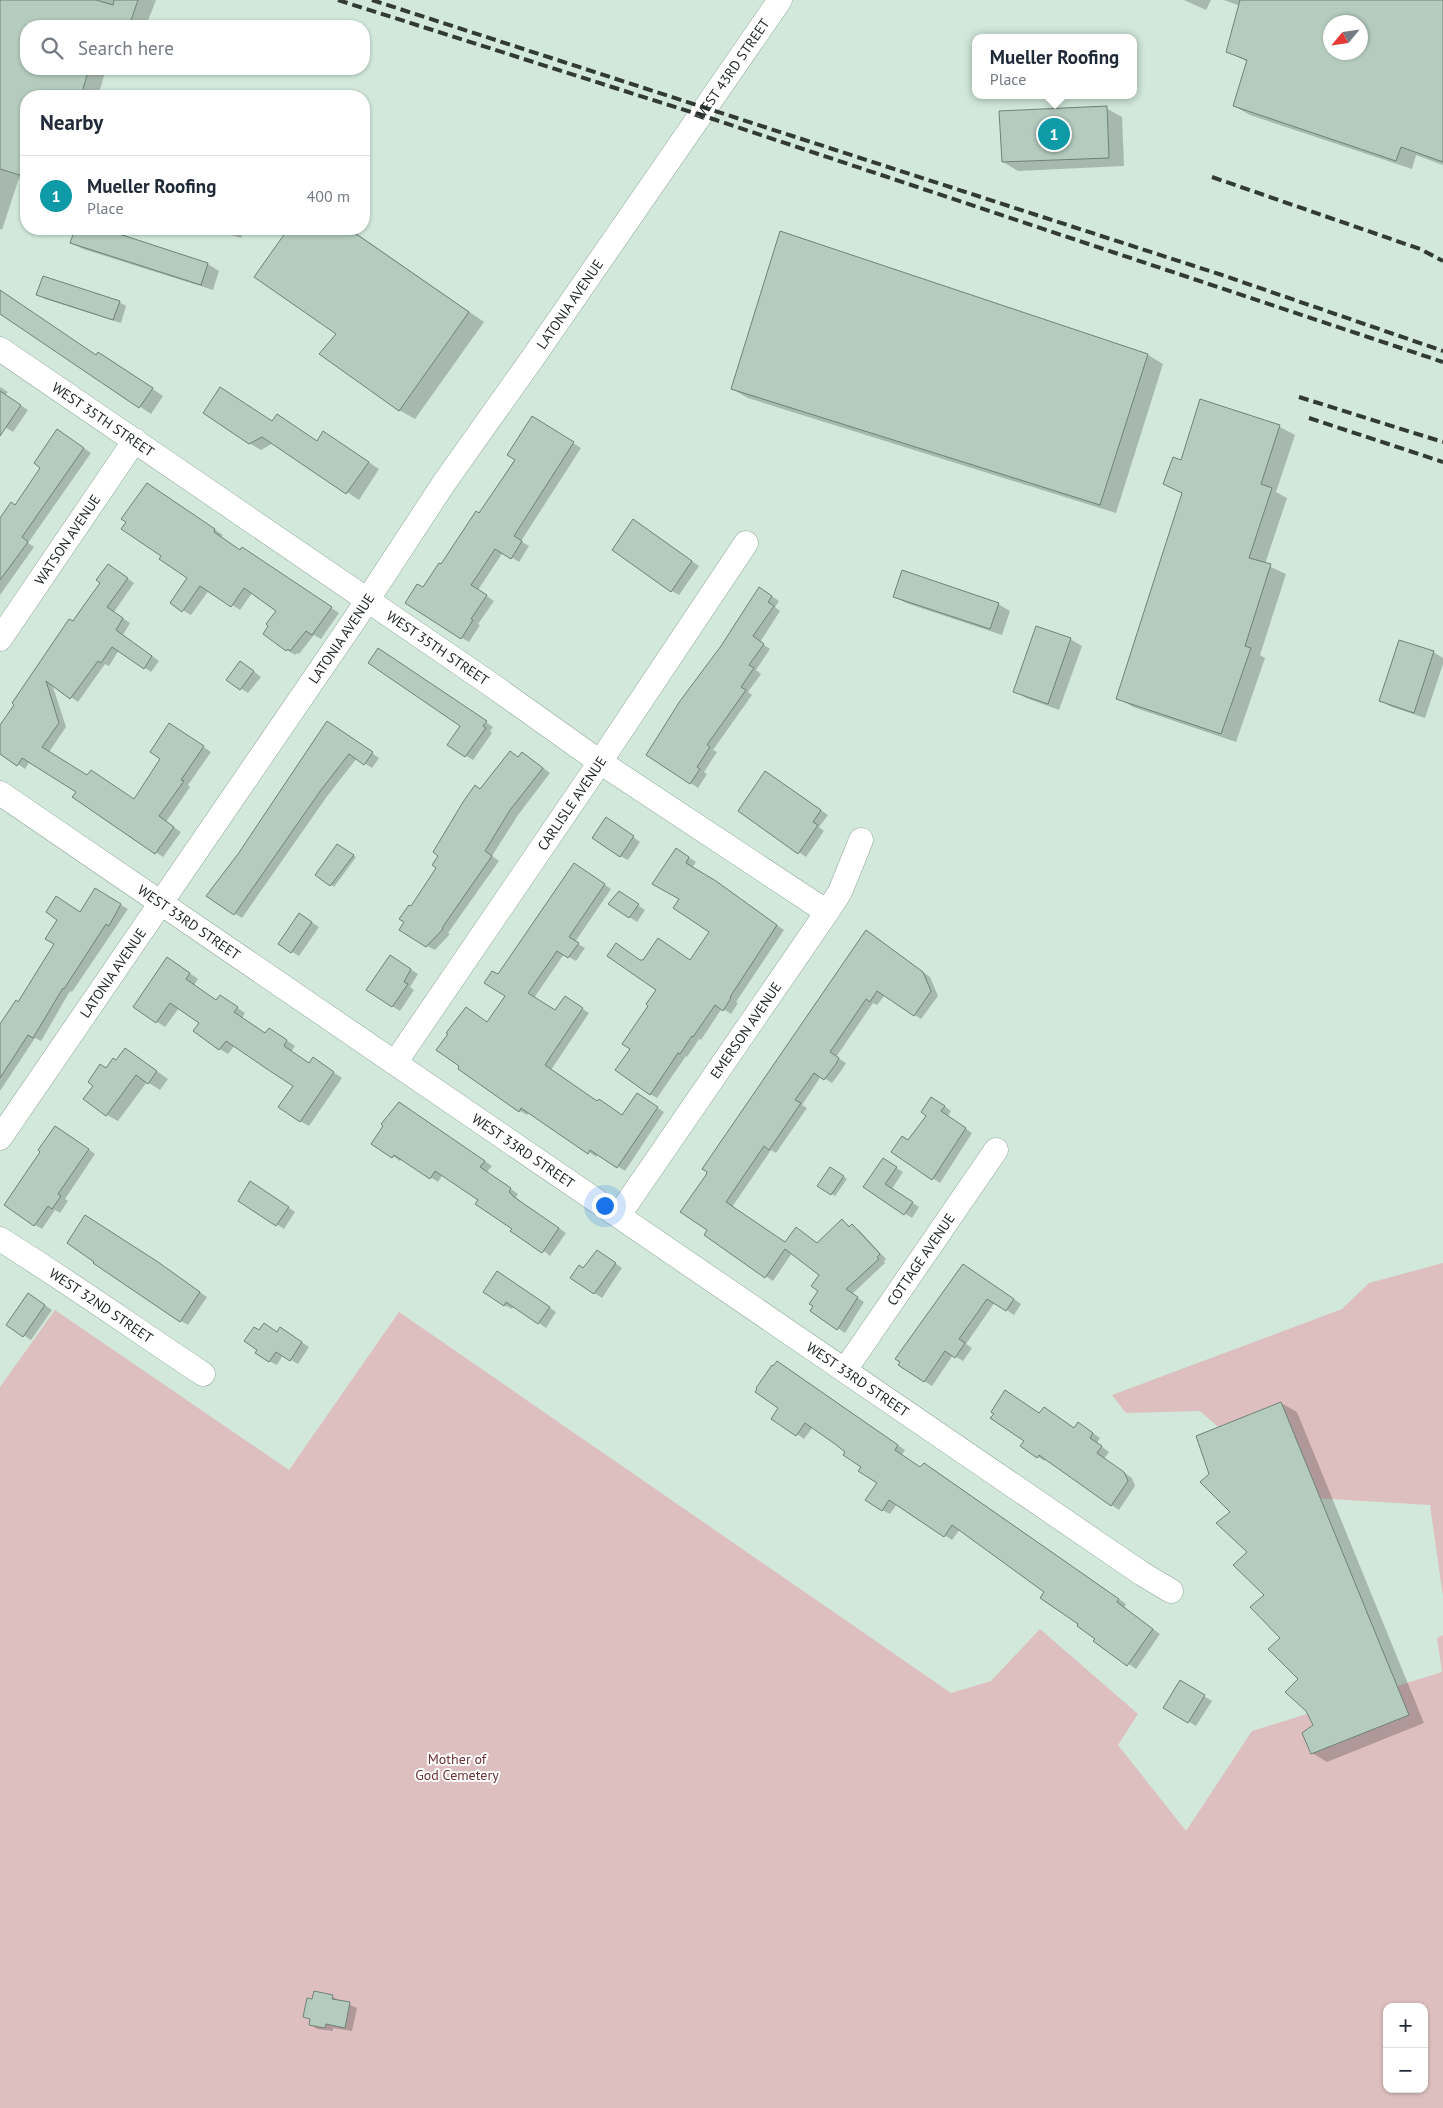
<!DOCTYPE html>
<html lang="en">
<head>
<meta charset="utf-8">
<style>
	:root { --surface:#fff; --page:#f6f6f7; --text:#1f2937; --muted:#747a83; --line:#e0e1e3; --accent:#d44454 }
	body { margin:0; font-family:"PT Sans",sans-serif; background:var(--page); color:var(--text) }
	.controls { position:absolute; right:15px; bottom:15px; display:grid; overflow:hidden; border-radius:10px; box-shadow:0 1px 4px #0004 }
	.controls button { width:45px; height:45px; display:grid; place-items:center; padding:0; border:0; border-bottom:1px solid var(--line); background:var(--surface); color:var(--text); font:25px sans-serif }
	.compass { position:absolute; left:1323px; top:15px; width:45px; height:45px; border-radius:50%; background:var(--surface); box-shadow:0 1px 4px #0004; rotate:241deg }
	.you { position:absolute; left:604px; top:1205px; width:18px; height:18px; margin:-12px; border:4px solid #fff; border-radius:50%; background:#1a73e8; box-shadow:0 0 0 8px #1a73e833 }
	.badge { display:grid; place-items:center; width:32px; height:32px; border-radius:50%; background:var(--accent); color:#fff; font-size:16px; font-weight:700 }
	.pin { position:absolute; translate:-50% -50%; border:2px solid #fff; box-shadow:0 1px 5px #0006 }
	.popup { position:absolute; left:972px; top:34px; width:165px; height:65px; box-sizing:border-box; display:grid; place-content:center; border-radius:10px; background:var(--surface); filter:drop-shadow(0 1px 4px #0005); font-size:16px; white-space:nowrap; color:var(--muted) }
	.popup b { font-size:19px; color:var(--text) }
	.popup::after { content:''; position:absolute; left:50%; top:100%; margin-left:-10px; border:10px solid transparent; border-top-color:var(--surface) }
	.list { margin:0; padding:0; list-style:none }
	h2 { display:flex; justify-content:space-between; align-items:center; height:65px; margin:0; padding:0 20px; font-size:21px }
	h2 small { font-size:16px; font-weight:400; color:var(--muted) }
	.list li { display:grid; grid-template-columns:32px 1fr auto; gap:15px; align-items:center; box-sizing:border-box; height:80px; padding:0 20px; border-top:1px solid var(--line) }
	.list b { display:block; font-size:19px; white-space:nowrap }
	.list p { margin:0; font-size:16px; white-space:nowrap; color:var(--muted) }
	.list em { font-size:16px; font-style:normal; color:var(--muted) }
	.icon { flex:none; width:28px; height:28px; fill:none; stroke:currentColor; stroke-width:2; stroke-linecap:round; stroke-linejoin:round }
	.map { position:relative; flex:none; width:1443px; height:2108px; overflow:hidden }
	.search { position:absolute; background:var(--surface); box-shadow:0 1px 4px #0004; left:20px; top:20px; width:350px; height:55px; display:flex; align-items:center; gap:12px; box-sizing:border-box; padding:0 18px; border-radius:20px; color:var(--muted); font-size:19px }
	.panel { position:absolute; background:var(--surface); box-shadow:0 1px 4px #0004; left:20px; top:90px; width:350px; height:145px; border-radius:20px }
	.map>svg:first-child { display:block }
	.green { fill:#debfbf; fill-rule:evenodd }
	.shadow { fill:#0003; fill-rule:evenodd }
	.building { fill:#b4cbbe; stroke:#6e8377; fill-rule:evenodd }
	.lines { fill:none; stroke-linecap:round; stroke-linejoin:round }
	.minor-casing { stroke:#91a79b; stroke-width:25 }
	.minor { stroke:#fff; stroke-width:24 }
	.rail { stroke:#313a35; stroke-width:4; stroke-dasharray:10 5; stroke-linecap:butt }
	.labels { text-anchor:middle; stroke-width:4; stroke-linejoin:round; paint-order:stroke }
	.street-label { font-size:14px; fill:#1d2521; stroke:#fff }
	.park-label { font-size:14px; fill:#6d3236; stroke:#fff }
</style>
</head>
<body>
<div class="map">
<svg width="1443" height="2108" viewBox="0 0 1443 2108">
	<rect width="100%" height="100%" fill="#d1e8db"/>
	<g class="green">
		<path d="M1443,1263V1597L1430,1505L1297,1497L1200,1411L1126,1413L1112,1395L1342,1309L1369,1283Z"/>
		<path d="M55,1310L289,1470L399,1312L951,1693L991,1681L1040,1629L1138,1714L1118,1745L1186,1831L1252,1731L1442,1672L1437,1638L1443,1635V2108H0V1387ZM1387,2007H1424V2089H1387Z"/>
	</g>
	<g class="shadow">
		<path d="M0,0H156L146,26H26V69H106L98,96H26V180L19,178L2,230L0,229Z"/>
		<path d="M1184,0H1211L1206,10Z"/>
		<path d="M1224,0H1443V165L1416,155L1412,169L1250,115L1234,106L1248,62L1228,52L1240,6ZM1330,22H1360V52H1330Z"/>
		<path d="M1106,108L1122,117L1124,166L1018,171L1003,162Z"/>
		<path d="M76,229H100L208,264L219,271L213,290L83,249L71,243Z"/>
		<path d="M212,229H243L241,238Z"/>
		<path d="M290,229H350L484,322L415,419L399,410L338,334L256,276Z"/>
		<path d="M781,233L1148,355L1163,364L1116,513L748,398L732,389Z"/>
		<path d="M38,295L119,302L126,306L121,323L45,299Z"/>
		<path d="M0,296L97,356L110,360L163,396L151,414L0,312Z"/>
		<path d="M0,387L8,392L5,395L28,410L13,432L0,424Z"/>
		<path d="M1201,401L1280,427L1295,435L1276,492L1287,498L1265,564L1286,574L1260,655L1265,658L1236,742L1133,707L1118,698L1183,494L1165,484L1181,461Z"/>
		<path d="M273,422L318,442L335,440L379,469L359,500L273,443L261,450L249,443Z"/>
		<path d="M539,422L581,448L521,541L529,546L519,562L503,552L478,590L494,601L478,624L480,625L469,642L462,638L423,589L479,514Z"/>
		<path d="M65,435L91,453L28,543L34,547L0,595V520L15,506Z"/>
		<path d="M155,489L223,535L221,537L241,551L250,554L339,613L321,639L314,635L299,654L297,653L295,655L287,650L278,610L252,593L240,610L209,590L191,615L171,603L188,578L163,556Z"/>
		<path d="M641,525L699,566L679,595L672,591Z"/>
		<path d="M116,570L134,583L114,612L130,623L123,635L159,661L151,672L119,650L109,666L105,664L78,702L52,684L66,727L49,752L88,777L134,800L162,758L177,729L211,752L188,785L190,787L166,822L181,832L163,857L74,797L77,792L30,761L25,769L0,752V725L73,623Z"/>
		<path d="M767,593L779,601L775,607L780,611L760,642L770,649L756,670L761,674L748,692L752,695L713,750L717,752L704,772L707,774L698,788L648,754Z"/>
		<path d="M894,596L998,604L1010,611L1002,635L906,603Z"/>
		<path d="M1070,639L1082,646L1059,710L1026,698L1015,691Z"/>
		<path d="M1433,652L1443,658V664L1425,718L1392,707L1380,701Z"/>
		<path d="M386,654L493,727L490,731L492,733L473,760L449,745L462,726Z"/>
		<path d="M248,667L261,677L248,693L228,680Z"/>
		<path d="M335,727L379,758L372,768L357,758L328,795L242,918L208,896Z"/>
		<path d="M519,758H530L550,773L518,815L492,856L499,861L448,933L450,934L435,950L427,946L411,908L438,868L481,790Z"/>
		<path d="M773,777L828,815L819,827L824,831L806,857L739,811Z"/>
		<path d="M614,823L640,842L628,860L620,856Z"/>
		<path d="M337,846L356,857L334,887L317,875Z"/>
		<path d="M684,854L696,862L692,868L723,887L784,930L736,1002L738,1003L731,1014L722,1008L701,1040L699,1039L687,1057L686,1056L657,1098L650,1094L631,1048L658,990L641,961H691L711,932L681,899Z"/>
		<path d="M582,869L611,889L575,942L585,948L576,961L564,954L534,998L556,1012L572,1002L589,1013L551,1070L598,1102L623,1116L644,1099L664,1112L625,1171L598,1153L596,1157L589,1152L529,1112L527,1115L520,1111L473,1013L488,1023L506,996L498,975Z"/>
		<path d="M95,890L128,909L72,992L70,991L41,1041L35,1038L0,1091V1027L18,1003Z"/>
		<path d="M626,897L645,910L637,922L610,904Z"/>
		<path d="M307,919L319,927L299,956L279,944Z"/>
		<path d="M874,936L930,977L938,996L921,1019L885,995L877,1005L873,1003L836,1057L846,1063L843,1068L832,1083L821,1076L802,1105L807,1108L776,1153L771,1150L732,1207L786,1243L817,1244L842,1221L851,1227L852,1226L859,1230L886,1259L884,1261L885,1263L852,1294L864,1302L845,1333L812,1311L820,1290L821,1274L792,1253L773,1281L706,1235Z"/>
		<path d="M398,961L418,974L410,987L414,990L400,1011L392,1006Z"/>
		<path d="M176,964L198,979L194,985L217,1001L229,1002L245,1013L242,1018L266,1034L270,1029L295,1046L291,1052L309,1064H321L342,1078L309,1126L300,1121L294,1086L235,1045L228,1054L220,1049L194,1031L200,1022L179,1008L165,1027L134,1007Z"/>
		<path d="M125,1049L168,1079L160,1090L147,1082L118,1121L107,1115L95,1086L106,1069L117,1061Z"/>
		<path d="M939,1102L951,1111L948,1116L972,1133L940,1183L893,1152L909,1142Z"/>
		<path d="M406,1108L492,1166L487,1172L518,1194L516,1197L522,1203L566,1233L550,1256L480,1199L443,1174L438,1182L402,1158L400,1161L373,1143Z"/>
		<path d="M63,1131L95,1154L65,1199L68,1201L60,1213L55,1210L42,1229L35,1225Z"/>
		<path d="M890,1164L903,1172L892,1189L919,1207L912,1218L865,1187Z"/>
		<path d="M831,1168L847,1179L835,1196L819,1185Z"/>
		<path d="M258,1187L295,1212L284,1229L239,1200Z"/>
		<path d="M605,1256L622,1268L602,1298L572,1278Z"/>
		<path d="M166,1268L207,1297L188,1325L181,1321Z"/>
		<path d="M971,1270L1021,1304L1014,1315L995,1302L966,1344L972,1348L963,1361L953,1355L932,1386L924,1381Z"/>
		<path d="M505,1277L556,1312L546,1328L514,1306L512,1309L504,1305Z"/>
		<path d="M36,1299L52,1310L31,1340L8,1325Z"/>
		<path d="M260,1332L288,1333L309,1347L298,1364L283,1355L277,1365L269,1361Z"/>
		<path d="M785,1367L905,1450L902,1455L921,1468L933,1469L1126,1604L1124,1608L1160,1634L1136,1669L1095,1641L1097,1638L1045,1592L960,1529L952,1540L897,1504L890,1514L882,1510L878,1483L847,1452L813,1427L804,1439L797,1434L780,1408Z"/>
		<path d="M1281,1403L1297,1412L1424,1723L1327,1762L1312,1753L1314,1726L1300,1679L1232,1513Z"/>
		<path d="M1040,1415L1075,1429L1086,1428L1100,1438L1097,1443L1109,1452L1104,1459L1132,1478L1135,1486L1119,1510L1081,1485L1082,1482L1047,1458L1045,1461L1038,1457Z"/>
		<path d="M1180,1682L1212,1701L1196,1726L1165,1707Z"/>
		<path d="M332,1996V2005L333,1997L357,2008L352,2031L333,2028V2031L317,2029L310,2024L311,2020L305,2017L313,2000Z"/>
	</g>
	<g class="building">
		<path d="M0,0H96L113,5L114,0H138L129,26H26V69H79L88,72L81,96H26V177L0,169Z"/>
		<path d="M1240,0H1443V162L1401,147L1396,161L1233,106L1247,60L1226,52ZM1330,22H1360V52H1330Z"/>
		<path d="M1107,106L1109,158L1002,162L999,111Z"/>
		<path d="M75,229H104L208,263L201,285L70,243Z"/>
		<path d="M288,229H349L469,312L399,411L319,354L336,334L254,277Z"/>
		<path d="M780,231L1148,354L1100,505L731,389Z"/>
		<path d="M43,276L120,301L113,320L36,295Z"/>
		<path d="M0,290L96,355L98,352L153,388L139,408L0,314Z"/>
		<path d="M220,387L272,421L277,414L317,441L323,431L369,462L346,494L262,437L249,444L203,413Z"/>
		<path d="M0,391L21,405L0,436Z"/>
		<path d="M1200,399L1280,425L1261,484L1272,488L1249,558L1271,564L1245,646L1251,648L1221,734L1116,699L1182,493L1163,484L1173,457L1181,460Z"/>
		<path d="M532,416L574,442L514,536L522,541L511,559L495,549L471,585L487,595L471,619L473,620L461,639L405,603L417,584L423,587L439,563L441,564L476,511L479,513L515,460L507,455Z"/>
		<path d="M57,429L84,448L22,537L28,542L0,580V518L11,502L15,505L40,468L34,463Z"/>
		<path d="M147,483L215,529L214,532L240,550L242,547L332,607L312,635L306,631L290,651L288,649L286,651L263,634L268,626L266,624L276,611L244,588L231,607L200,586L182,612L170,603L187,578L159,559L161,556L121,529L126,522L121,519Z"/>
		<path d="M633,519L692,561L671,592L612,550Z"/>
		<path d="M108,564L128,578L107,607L123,618L116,630L152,656L144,669L112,647L101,663L98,661L70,699L46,681L59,723L42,747L87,775L91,770L134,799L160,759L150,752L169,723L204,746L181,780L184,781L159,816L174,827L155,854L72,797L76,792L22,758L17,766L0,754V725L14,705L12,703L69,619L73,621L82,608L100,583L96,580Z"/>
		<path d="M902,570L999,603L990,629L893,597Z"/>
		<path d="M759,587L772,596L768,602L774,606L753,636L764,644L749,665L754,668L741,687L746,690L707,745L710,747L697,767L700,769L690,784L646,755L680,701L721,646Z"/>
		<path d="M1036,626L1071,638L1048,704L1013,692Z"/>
		<path d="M1399,640L1434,651L1414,713L1379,701Z"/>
		<path d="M378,648L487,721L483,726L486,728L465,757L447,745L460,726L368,663Z"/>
		<path d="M240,661L254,671L240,690L226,680Z"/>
		<path d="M327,721L373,752L364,765L349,754L321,790L234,915L206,896L238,854Z"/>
		<path d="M510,751L518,757L522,752L543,768L510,810L485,851L492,856L442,928L443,929L426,947L399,930L404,922L399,919L409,905L411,906L436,868L432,865L438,856L433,852L463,802L475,785L480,789Z"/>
		<path d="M765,771L821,810L813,822L818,825L798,854L738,811Z"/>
		<path d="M606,817L634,836L620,857L592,838Z"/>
		<path d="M337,844L354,855L330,886L315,875Z"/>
		<path d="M676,848L689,857L686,863L716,881L777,925L730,997L731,998L723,1011L715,1005L693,1037L692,1036L680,1054L678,1053L650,1095L615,1070L630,1049L622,1044L648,1006L646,1004L656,990L607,956L616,943L640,960H643L658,938L690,960L709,932L673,908L679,899L652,884Z"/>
		<path d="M574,863L605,884L569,937L579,943L568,958L557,951L528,993L555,1010L565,996L583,1008L545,1065L597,1101L599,1099L622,1115L637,1093L658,1107L617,1168L590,1150L588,1154L521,1108L519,1112L458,1069L459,1066L436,1050L448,1034L446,1033L466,1007L487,1022L505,996L484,983L492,971L498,974Z"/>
		<path d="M95,888L121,904L109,926L106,924L64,989L63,988L33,1038L28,1035L0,1078V1024L16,1000L18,1002L54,944L45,939L57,920L46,912L56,896L80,912Z"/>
		<path d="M619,891L639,904L629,918L608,904Z"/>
		<path d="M299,913L312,922L291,953L278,944Z"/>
		<path d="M866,930L923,972L931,991L914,1016L877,991L870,1002L866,999L830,1052L839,1058L836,1064L824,1080L814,1073L795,1100L801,1103L769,1150L764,1146L726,1202L785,1242L796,1227L817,1243L842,1219L849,1227L852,1224L880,1254L877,1257L879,1259L846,1289L858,1297L837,1330L810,1311L813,1306L809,1304L818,1291L811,1286L819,1275L785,1249L765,1278L704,1235L707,1230L680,1212L706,1175L707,1172L702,1169Z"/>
		<path d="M390,955L411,969L404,982L408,984L392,1007L366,990Z"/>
		<path d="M167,957L190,973L186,979L216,1000L220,995L238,1007L234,1012L265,1033L269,1028L287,1040L284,1046L309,1063L313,1057L334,1072L300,1122L278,1107L293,1086L270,1071L226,1041L219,1050L193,1031L199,1023L170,1003L156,1023L133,1007Z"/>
		<path d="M125,1048L157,1071L148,1084L136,1075L106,1116L83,1099L93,1086L88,1082L100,1064L106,1068L113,1058L116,1060Z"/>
		<path d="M931,1097L945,1106L941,1111L966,1128L932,1180L891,1152L902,1136L908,1140L926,1116L921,1112Z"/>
		<path d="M399,1102L485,1161L480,1167L511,1188L509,1192L514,1197L559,1228L542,1253L510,1231L512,1229L475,1204L478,1200L435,1171L430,1179L394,1155L392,1158L371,1144L383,1126L381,1124Z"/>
		<path d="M55,1126L89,1149L58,1194L61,1196L52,1209L48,1206L34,1226L4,1205L40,1152L38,1150Z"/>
		<path d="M883,1158L897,1167L885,1184L913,1202L904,1215L863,1187Z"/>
		<path d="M830,1167L844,1176L831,1195L817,1186Z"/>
		<path d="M250,1181L289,1207L276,1226L238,1201Z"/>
		<path d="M85,1215L158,1262L200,1292L180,1322L93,1263L94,1262L67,1243Z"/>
		<path d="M597,1250L616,1263L594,1294L570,1278L579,1265L583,1268Z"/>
		<path d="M963,1264L1014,1299L1006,1311L987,1299L959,1339L965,1343L955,1358L945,1351L924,1382L898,1365L900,1362L895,1359Z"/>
		<path d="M497,1271L550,1307L538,1324L506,1302L504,1306L483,1292Z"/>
		<path d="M28,1293L45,1305L23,1337L6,1325Z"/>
		<path d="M264,1323L277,1332L280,1327L302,1342L290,1361L276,1352L269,1362L255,1353L257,1350L244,1341L254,1327L259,1330Z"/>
		<path d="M777,1361L898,1445L895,1450L920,1467L924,1463L1119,1599L1117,1602L1153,1629L1127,1666L1093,1641L1095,1639L1077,1626L1078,1624L1040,1598L1044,1592L952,1525L944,1537L889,1500L882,1511L865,1500L877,1483L858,1471L861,1467L843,1455L845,1452L835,1444L805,1423L796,1436L771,1419L778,1408L755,1392L757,1389L756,1388L772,1365L773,1366Z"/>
		<path d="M1005,1390L1039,1413L1044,1407L1074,1428L1078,1422L1093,1433L1090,1438L1102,1446L1097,1453L1124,1472L1128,1481L1111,1506L1039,1455L1037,1458L1020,1446L1024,1441L990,1418L994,1414L991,1412Z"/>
		<path d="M1281,1402L1409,1715L1311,1754L1302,1733L1313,1725L1306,1711L1285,1692L1298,1679L1268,1649L1280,1638L1250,1607L1264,1595L1233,1565L1247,1552L1216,1523L1230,1512L1200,1482L1209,1474L1196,1436Z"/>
		<path d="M1180,1680L1205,1695L1188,1723L1163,1708Z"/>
		<path d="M314,1991L333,1995L332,1999L350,2002L345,2028L326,2024L325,2028L309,2025L310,2019L303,2017L307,1998L312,1999Z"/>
	</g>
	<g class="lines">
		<g class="minor-casing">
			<g id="minor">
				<path id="s1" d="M0,349L486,681L600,762L827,912"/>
				<path id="s2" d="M0,639L135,440"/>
				<path id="s3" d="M0,793L1141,1573L1171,1591"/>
				<path id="s4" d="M395,1063L600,762L746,543"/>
				<path id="s5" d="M0,1138L355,619L444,483L534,356L780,0"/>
				<path id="s6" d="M619,1215L827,912L840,892L861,840"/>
				<path id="s7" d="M0,1239C69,1282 135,1329 203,1374"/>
				<path id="s8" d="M845,1370L996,1150"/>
			</g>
		</g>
		<use href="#minor" class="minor"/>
		<g class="rail">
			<path d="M338,0L716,120L1443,362"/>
			<path d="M372,0L1222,275L1443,351"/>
			<path d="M1212,177L1420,249L1443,261"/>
			<path d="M1299,397L1443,442"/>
			<path d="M1309,418L1443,462"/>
		</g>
	</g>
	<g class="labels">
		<g class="street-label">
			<text dy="5" stroke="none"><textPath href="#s5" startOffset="1295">WEST 43RD STREET</textPath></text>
			<text dy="5" stroke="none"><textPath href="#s5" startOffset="1010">LATONIA AVENUE</textPath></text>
			<text dy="5" stroke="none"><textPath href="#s1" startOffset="125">WEST 35TH STREET</textPath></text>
			<text dy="5" stroke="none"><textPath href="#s2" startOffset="120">WATSON AVENUE</textPath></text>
			<text dy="5" stroke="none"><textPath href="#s5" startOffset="605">LATONIA AVENUE</textPath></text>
			<text dy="5" stroke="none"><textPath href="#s1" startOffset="530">WEST 35TH STREET</textPath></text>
			<text dy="5" stroke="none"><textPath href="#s4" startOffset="314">CARLISLE AVENUE</textPath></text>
			<text dy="5" stroke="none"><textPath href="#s3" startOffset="229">WEST 33RD STREET</textPath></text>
			<text dy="5" stroke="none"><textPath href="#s5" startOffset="200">LATONIA AVENUE</textPath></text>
			<text dy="5" stroke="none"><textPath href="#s6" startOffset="224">EMERSON AVENUE</textPath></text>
			<text dy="5" stroke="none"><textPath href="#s3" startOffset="634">WEST 33RD STREET</textPath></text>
			<text dy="5" stroke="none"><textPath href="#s8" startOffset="134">COTTAGE AVENUE</textPath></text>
			<text dy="5" stroke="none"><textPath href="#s7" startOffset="121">WEST 32ND STREET</textPath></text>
			<text dy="5" stroke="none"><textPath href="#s3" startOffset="1039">WEST 33RD STREET</textPath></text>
		</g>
		<g class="park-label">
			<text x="457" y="1764">Mother of<tspan x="457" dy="16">God Cemetery</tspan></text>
		</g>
	</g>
</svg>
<div class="controls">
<button>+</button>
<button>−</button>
</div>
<svg class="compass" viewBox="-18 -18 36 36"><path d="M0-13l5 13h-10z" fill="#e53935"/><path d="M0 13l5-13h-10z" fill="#747a83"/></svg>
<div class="you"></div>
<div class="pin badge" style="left:1054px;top:134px;background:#0f9aa8">1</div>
<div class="popup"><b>Mueller Roofing</b>Place</div>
<div class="search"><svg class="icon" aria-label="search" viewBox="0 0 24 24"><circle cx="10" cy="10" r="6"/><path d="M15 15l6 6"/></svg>Search here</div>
<section class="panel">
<h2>Nearby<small></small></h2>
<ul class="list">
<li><span class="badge" style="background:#0f9aa8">1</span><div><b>Mueller Roofing</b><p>Place</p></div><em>400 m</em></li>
</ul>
</section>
</div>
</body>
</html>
